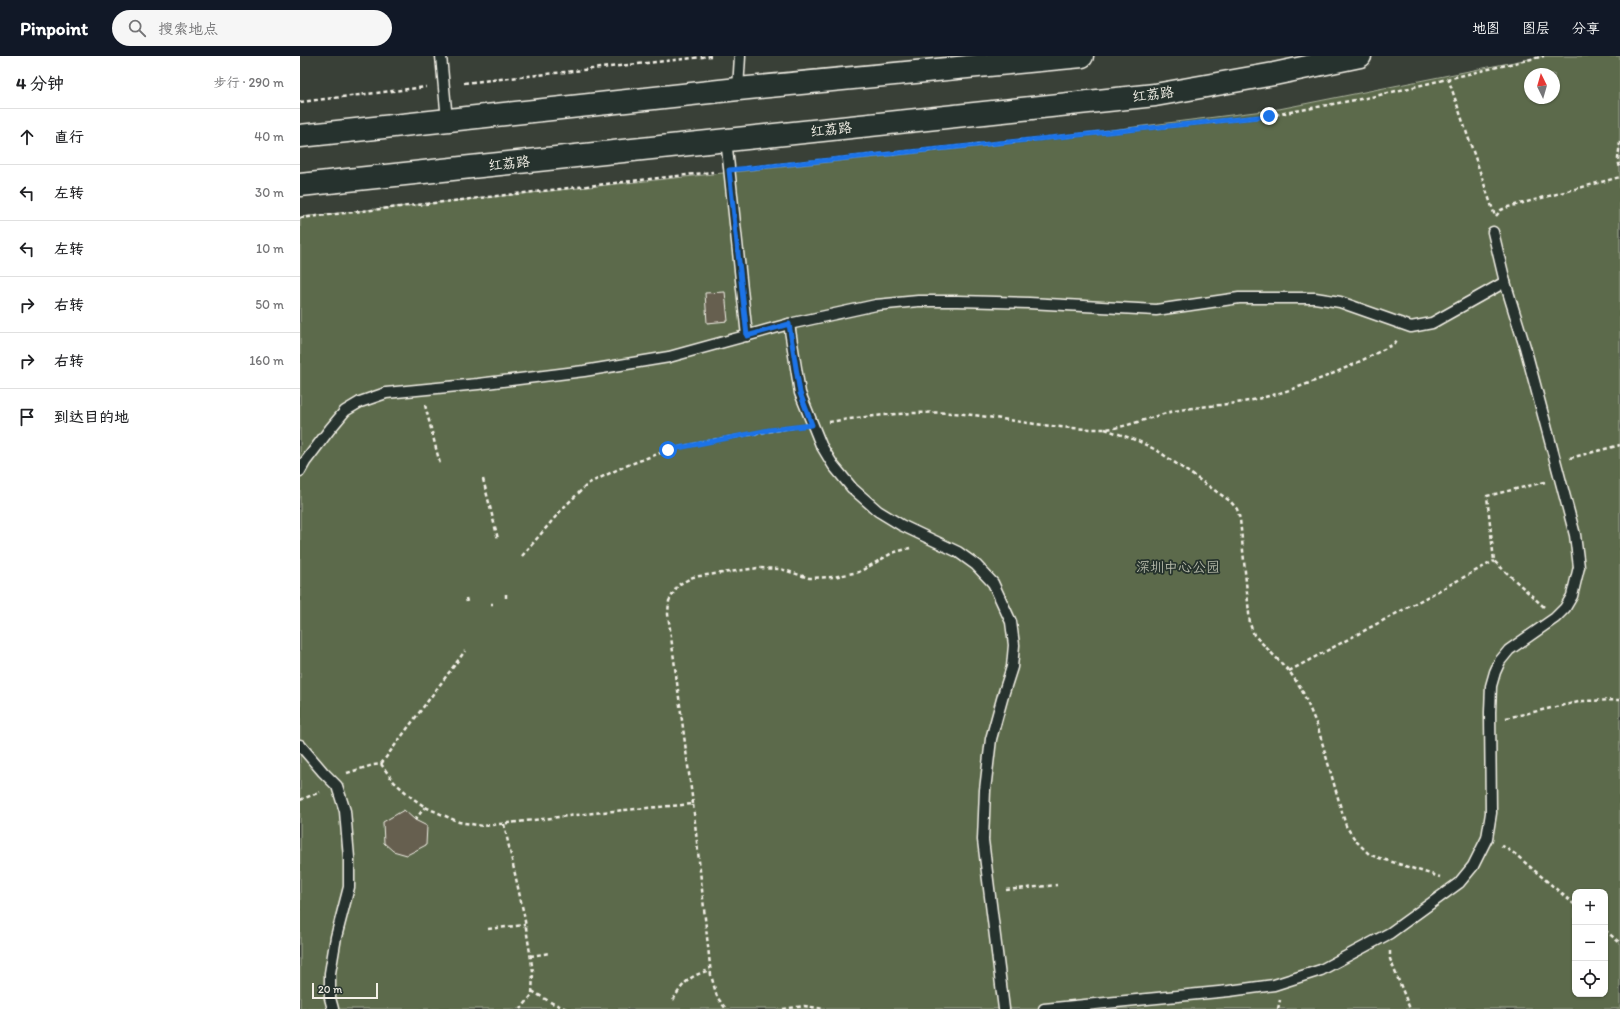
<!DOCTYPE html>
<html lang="zh">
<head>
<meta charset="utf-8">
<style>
	:root { --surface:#fff; --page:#f6f6f6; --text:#202124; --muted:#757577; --line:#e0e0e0; --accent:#111827 }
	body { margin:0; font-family:Itim,"LXGW WenKai TC",sans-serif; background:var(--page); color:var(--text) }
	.controls { position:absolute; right:12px; bottom:12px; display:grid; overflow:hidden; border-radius:8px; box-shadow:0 1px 3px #0004 }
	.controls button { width:36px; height:36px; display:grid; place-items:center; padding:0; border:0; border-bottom:1px solid var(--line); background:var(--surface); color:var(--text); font:20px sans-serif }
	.compass { position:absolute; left:1224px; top:12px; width:36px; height:36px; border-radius:50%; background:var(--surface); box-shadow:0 1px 3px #0004; rotate:355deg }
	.scale { position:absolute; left:12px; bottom:10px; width:66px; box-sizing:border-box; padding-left:4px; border:2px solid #f4f1e8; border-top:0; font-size:11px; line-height:14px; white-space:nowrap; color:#f4f1e8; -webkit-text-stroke:3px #26332d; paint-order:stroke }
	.stop { position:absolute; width:12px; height:12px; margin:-9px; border:3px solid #1a73e8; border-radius:50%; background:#fff }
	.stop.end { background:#1a73e8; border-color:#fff; box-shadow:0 1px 4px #0008 }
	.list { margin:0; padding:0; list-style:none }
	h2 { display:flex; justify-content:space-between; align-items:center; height:52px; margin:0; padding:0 16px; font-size:17px }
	h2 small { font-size:13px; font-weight:400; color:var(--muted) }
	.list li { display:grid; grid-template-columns:26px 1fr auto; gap:12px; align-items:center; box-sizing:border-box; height:56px; padding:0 16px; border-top:1px solid var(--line) }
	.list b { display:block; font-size:15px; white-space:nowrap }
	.list em { font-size:13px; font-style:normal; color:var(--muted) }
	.icon { flex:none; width:22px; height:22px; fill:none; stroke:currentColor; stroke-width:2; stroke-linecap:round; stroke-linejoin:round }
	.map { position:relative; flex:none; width:1320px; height:953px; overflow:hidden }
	header { display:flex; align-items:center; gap:24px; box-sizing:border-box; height:56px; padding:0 20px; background:var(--accent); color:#fff }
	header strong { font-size:19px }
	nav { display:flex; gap:22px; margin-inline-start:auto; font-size:14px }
	.search { width:280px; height:36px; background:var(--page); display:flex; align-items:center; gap:10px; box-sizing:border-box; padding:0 14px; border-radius:22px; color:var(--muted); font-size:15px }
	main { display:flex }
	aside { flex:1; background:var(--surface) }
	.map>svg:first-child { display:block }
	.green { fill:#5c6b4c; stroke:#a8ae9a; fill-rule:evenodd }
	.building { fill:#665f4f; stroke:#f4f1e8 }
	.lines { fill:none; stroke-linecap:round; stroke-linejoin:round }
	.lane-casing { stroke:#f4f1e8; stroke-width:13 }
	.primary-casing { stroke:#f4f1e8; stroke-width:25 }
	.path { stroke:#f4f1e8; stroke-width:2.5; stroke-dasharray:4 3; stroke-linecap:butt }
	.lane { stroke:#26332d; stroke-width:10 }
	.primary { stroke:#26332d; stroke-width:22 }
	.route { stroke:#1a73e8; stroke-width:5 }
	.labels { text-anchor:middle; stroke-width:3.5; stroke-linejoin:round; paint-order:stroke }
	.street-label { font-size:14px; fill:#f4f1e8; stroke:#26332d }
	.park-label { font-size:14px; fill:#b7bbaa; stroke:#26332d }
</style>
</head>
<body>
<header>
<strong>Pinpoint</strong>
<div class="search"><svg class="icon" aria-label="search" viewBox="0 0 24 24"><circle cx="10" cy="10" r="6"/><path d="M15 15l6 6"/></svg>搜索地点</div>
<nav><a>地图</a><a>图层</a><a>分享</a></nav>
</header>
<main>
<aside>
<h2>4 分钟<small>步行 · 290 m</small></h2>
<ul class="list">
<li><svg class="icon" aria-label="ahead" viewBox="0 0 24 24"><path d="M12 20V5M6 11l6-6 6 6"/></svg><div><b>直行</b></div><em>40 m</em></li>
<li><svg class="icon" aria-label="left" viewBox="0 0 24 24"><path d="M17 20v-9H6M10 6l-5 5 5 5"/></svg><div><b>左转</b></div><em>30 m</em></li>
<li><svg class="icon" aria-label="left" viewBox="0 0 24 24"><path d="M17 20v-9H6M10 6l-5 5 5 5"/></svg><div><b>左转</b></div><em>10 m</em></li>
<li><svg class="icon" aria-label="right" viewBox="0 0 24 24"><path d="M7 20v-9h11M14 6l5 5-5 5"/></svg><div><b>右转</b></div><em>50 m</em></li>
<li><svg class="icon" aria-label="right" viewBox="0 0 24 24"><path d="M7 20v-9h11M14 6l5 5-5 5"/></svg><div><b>右转</b></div><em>160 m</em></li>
<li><svg class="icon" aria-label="arrive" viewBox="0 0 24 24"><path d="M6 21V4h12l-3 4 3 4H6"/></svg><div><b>到达目的地</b></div></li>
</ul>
</aside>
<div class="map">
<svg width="1320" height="953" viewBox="0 0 1320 953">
	<rect width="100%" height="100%" fill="#394037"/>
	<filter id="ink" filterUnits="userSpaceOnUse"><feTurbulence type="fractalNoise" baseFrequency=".025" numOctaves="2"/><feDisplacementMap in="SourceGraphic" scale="8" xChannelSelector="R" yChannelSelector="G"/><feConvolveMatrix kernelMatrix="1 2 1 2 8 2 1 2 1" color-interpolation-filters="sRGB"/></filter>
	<g filter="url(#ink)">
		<path class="green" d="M1244,0H1320V953H0V161L692,89L979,53ZM1230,18H1254V42H1230ZM1275,836H1305V938H1275Z"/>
		<g class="building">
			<path d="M425,236L428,265L407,267L405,237Z"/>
			<path d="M104,754L115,764L127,770L126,789L107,799L93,795L84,787L83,766Z"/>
		</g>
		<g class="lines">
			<g class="lane-casing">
				<g id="lane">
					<path d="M141,0L147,64"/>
					<path d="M438,33L440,0"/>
					<path d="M426,83L447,280"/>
					<path d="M489,268L500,337L521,389L533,409L552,432L578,455L601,469L658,496L676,509L693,527L711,566L714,589L712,611L704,636L691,683L685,734L683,784L704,953"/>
					<path d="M0,415L5,406L30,373L45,355L60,346L86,337L178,328L284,315L369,301L489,268L576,249L618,245H658L729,247L856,254L939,242H1015L1040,246L1111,271L1132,267L1205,226"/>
					<path d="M0,689L23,716L37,730L45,755L49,802V831L36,881L30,917V942L33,953"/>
					<path d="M744,953L929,935L974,929L1021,914L1090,877L1159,827L1173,810L1187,782L1191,757L1190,656L1191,630L1195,616L1200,605L1209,594L1255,562L1265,552L1272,540L1279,511L1275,479L1225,291L1205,226L1193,176"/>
				</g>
			</g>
			<g class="primary-casing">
				<g id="primary">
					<path d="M0,80L438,33L782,0"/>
					<path d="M0,129L855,39L974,18L1060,0"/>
				</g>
			</g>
			<g class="path">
				<path d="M1148,22L1195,160"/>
				<path d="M164,27L411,0"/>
				<path d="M0,46L126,31"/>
				<path d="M1320,86L1318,103L1320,113"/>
				<path d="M446,112L969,60L1071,41L1244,0"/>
				<path d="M1196,160L1201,154L1208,151L1320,121"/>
				<path d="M0,162L413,116"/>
				<path d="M125,349L140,408"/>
				<path d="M529,366C566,360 615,355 653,357C703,361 752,374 803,373C822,373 851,361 870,356C896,350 922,350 948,345C1001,334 1046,313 1094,288L1098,283"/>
				<path d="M805,373L838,385L858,395L930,445L937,453L940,463L950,568L954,579L989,615L1001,632L1018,672L1046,770L1056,785L1070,799L1140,821"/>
				<path d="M1270,402L1320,389"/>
				<path d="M183,423L198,483"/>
				<path d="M222,500L263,452L289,427L323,411L368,394L414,384L496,371"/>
				<path d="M206,538V543"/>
				<path d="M166,542L167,546"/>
				<path d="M191,548H193"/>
				<path d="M1244,551L1194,505L1187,440L1245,426"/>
				<path d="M989,615L1194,505"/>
				<path d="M1206,662L1283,645L1320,644"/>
				<path d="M81,708L165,595"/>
				<path d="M47,717L73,709L81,708L94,726L111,741L125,751L159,766L183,770L302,756L393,748L411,919L417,941L426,953"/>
				<path d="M0,744L20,736"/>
				<path d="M393,748L368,558L369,545L378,529L393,521L458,512L481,513L509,522L533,521L559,516L592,497L610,492"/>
				<path d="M115,764L125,751"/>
				<path d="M204,768L224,859L233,916L232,939L221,953"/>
				<path d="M1201,789L1215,798L1275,849"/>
				<path d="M706,834L757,829"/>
				<path d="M188,873L225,869"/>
				<path d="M1305,874L1320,887"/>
				<path d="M1090,895V903L1110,953"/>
				<path d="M230,900L250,897"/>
				<path d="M232,935L252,947L267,953"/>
				<path d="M373,944C384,926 389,920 410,914"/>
				<path d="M483,953L504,950L524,953"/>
				<path d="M978,953L980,944"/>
			</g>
			<use href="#lane" class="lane"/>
			<use href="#primary" class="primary"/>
		</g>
	</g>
	<g class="lines" filter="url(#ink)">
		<path class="route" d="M368,394L469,374L512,369L500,337L489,268L447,280L429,114L969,60"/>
	</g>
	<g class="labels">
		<g class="street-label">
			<text transform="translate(853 38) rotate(-7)" y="5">红荔路</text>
			<text transform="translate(531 73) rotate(-6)" y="5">红荔路</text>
			<text transform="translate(209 107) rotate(-6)" y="5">红荔路</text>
		</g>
		<g class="park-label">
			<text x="878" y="516">深圳中心公园</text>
		</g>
	</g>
</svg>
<div class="controls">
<button>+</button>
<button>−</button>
<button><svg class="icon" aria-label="locate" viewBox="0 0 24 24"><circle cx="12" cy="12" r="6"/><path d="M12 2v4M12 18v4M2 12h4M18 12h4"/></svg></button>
</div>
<svg class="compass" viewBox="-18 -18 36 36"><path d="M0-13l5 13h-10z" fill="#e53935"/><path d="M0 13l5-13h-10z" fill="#757577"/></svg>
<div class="scale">20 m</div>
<div class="stop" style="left:368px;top:394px"></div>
<div class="stop end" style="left:969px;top:60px"></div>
</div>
</main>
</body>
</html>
